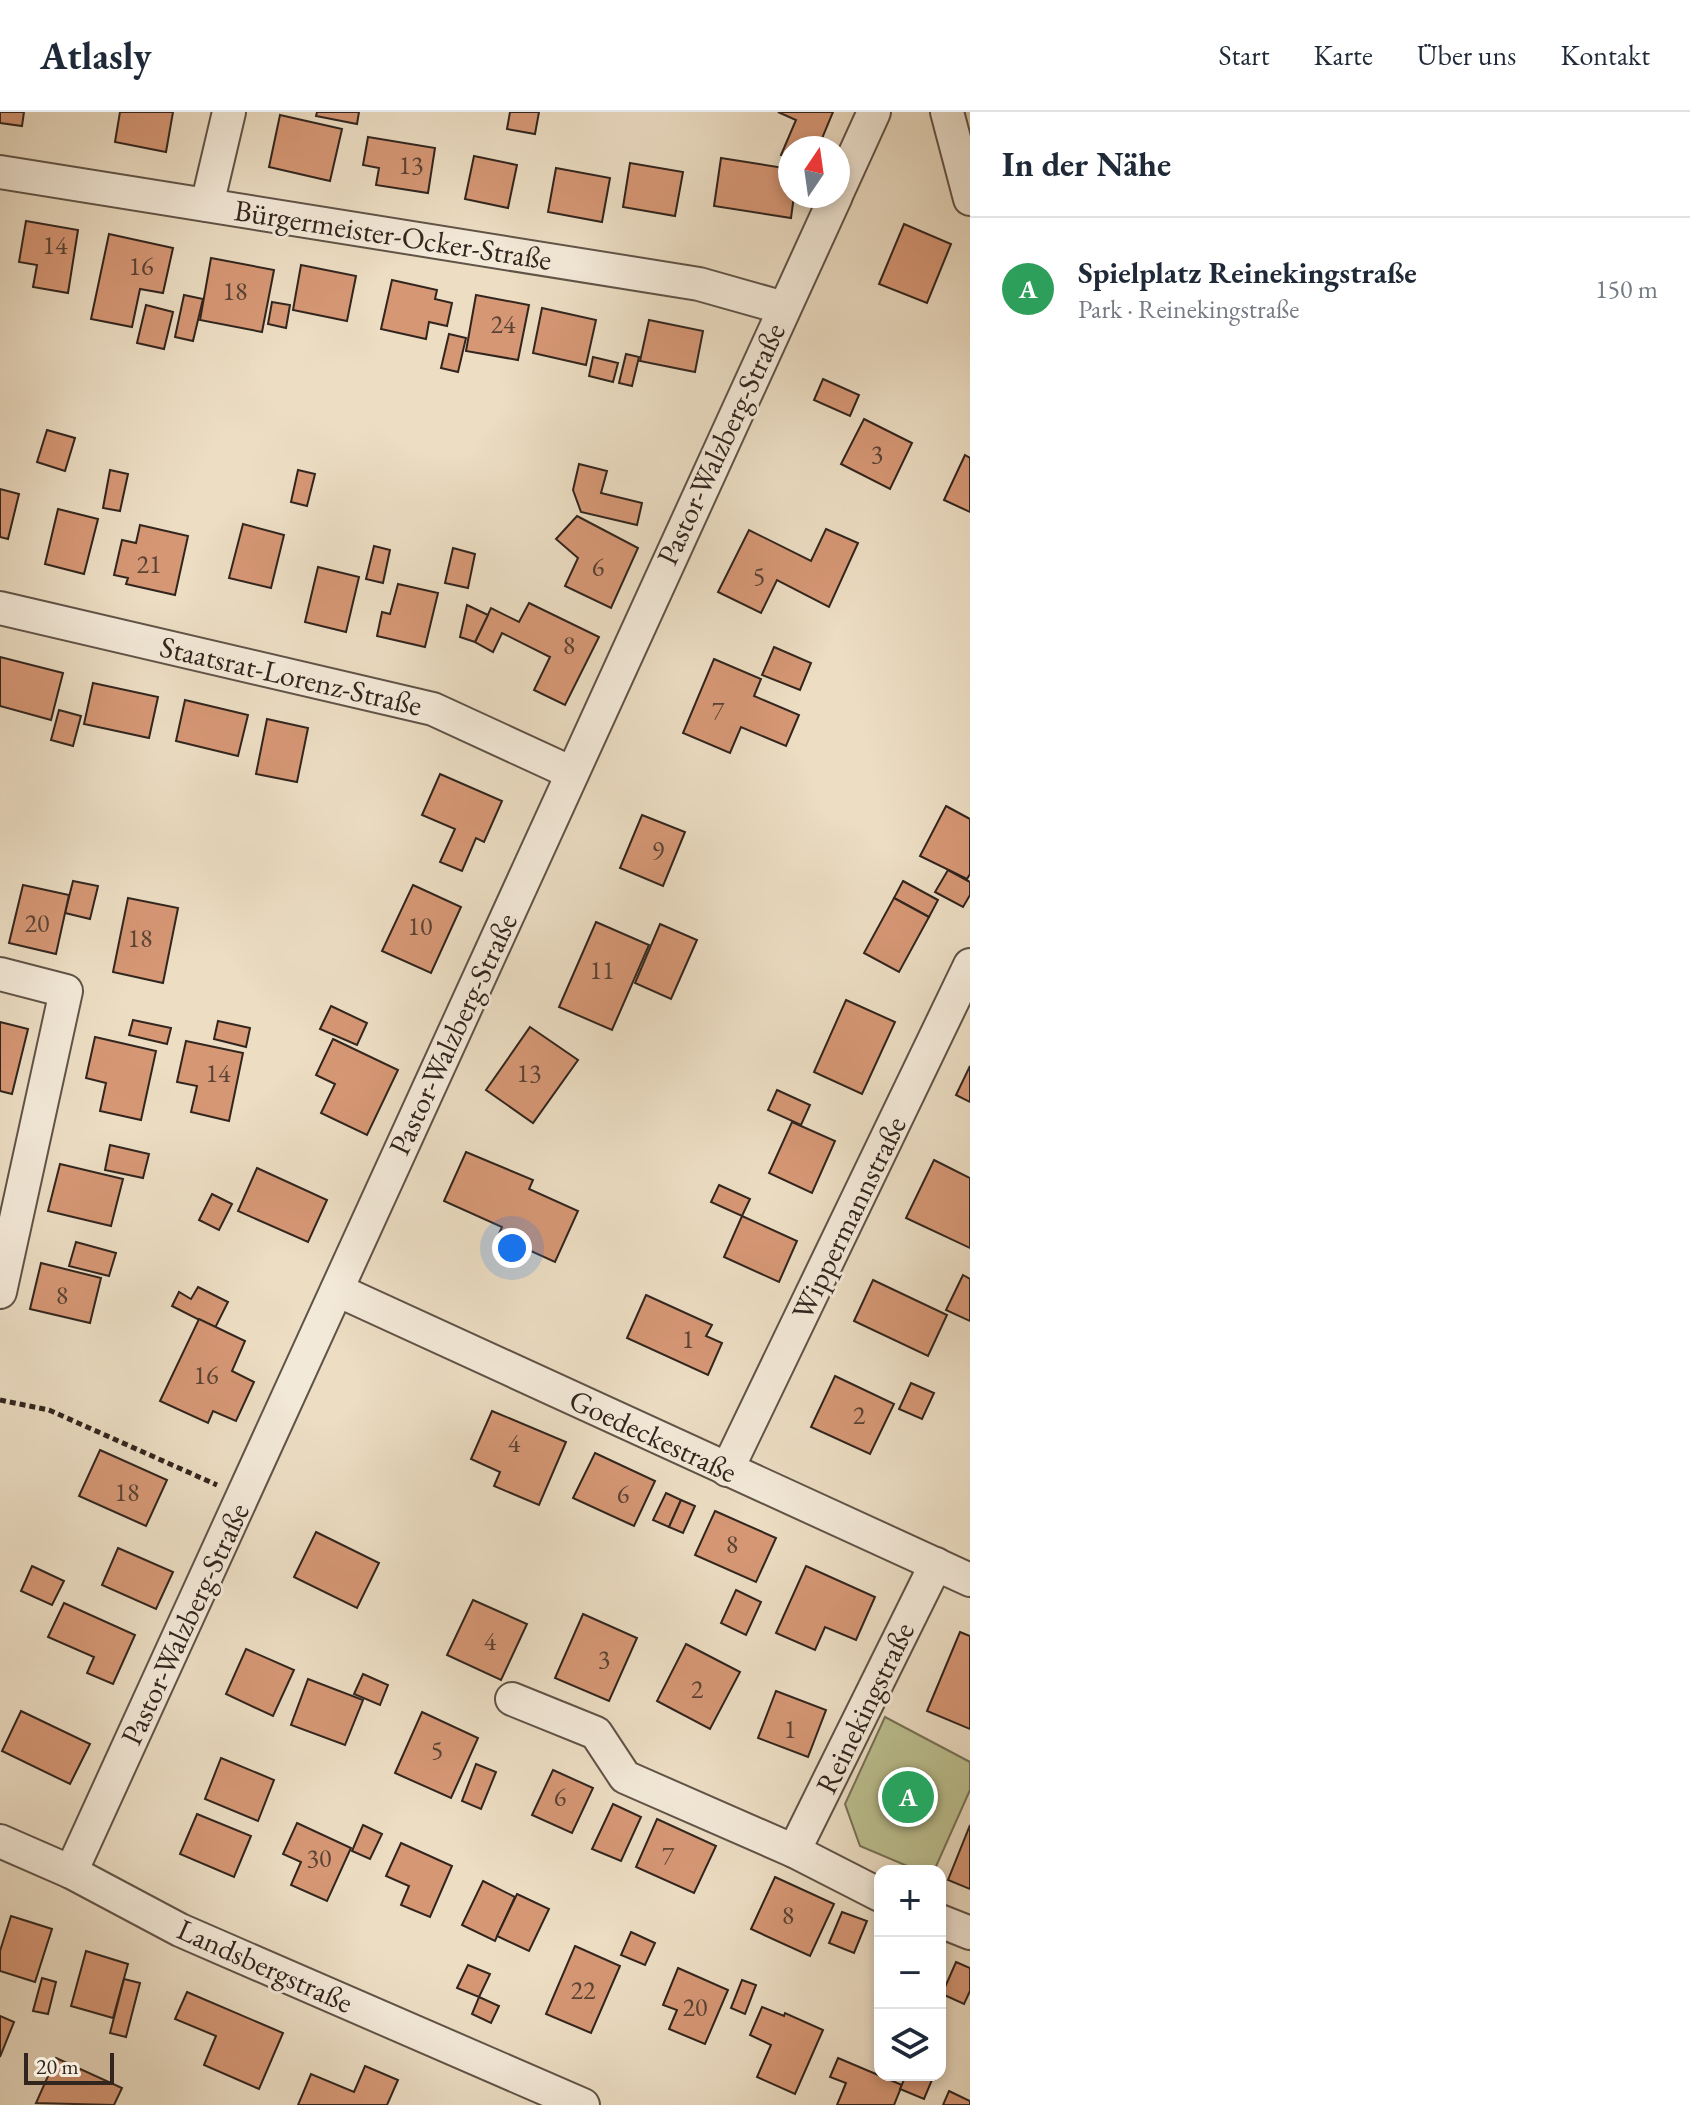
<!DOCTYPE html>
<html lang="de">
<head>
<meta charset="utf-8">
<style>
	:root { --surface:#fff; --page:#f2f2f3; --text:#1f2937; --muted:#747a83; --line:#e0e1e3; --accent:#7c3aed }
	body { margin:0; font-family:"EB Garamond",serif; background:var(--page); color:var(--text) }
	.controls { position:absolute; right:24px; bottom:24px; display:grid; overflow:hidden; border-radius:16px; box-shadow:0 4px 12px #0003 }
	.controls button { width:72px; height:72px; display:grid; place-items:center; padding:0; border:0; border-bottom:2px solid var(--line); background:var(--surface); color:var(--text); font:40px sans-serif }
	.compass { position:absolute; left:778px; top:24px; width:72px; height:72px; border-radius:50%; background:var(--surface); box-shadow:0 4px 12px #0003; rotate:13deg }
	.scale { position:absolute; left:24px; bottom:20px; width:90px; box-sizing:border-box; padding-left:8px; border:4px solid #31251e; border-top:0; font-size:22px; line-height:28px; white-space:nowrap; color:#31251e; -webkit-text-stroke:6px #f3e9d8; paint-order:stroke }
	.you { position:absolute; left:512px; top:1136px; width:28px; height:28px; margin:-20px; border:6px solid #fff; border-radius:50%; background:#1a73e8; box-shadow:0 0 0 12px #1a73e833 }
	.badge { display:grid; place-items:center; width:52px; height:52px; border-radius:50%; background:var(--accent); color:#fff; font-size:26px; font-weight:700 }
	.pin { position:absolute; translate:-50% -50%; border:4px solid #fff; box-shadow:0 2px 8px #0006 }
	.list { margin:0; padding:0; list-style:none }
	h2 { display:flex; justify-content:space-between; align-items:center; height:104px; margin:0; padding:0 32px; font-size:34px }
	h2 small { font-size:26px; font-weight:400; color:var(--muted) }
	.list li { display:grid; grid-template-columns:52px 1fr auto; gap:24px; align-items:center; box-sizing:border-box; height:144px; padding:0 32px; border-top:2px solid var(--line) }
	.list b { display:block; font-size:30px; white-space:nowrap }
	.list p { margin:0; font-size:26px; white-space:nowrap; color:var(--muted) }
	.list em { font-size:26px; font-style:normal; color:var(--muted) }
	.icon { flex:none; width:44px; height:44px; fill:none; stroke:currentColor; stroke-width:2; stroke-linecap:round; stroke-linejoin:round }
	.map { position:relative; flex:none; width:970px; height:1993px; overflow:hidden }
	header { display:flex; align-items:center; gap:48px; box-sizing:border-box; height:112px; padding:0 40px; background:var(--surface); border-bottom:2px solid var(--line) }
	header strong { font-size:38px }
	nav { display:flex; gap:44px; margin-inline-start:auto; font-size:28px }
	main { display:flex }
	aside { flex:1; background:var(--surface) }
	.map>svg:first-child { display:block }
	.green { fill:#bcc090; stroke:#767257; stroke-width:2 }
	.building { fill:#d69775; stroke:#31251e; stroke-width:2 }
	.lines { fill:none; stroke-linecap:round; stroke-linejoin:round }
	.minor-casing { stroke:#605347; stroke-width:36 }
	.path { stroke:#31251e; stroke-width:5; stroke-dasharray:6 4; stroke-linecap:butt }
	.minor { stroke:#f3e9d8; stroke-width:32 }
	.labels { text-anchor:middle; stroke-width:6; stroke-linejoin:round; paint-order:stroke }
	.number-label { font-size:26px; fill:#5a4234 }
	.street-label { font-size:30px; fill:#31251e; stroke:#f3e9d8 }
</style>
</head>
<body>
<header>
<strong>Atlasly</strong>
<nav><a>Start</a><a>Karte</a><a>Über uns</a><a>Kontakt</a></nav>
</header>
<main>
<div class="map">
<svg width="970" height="1993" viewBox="0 0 970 1993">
	<rect width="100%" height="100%" fill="#ecddc3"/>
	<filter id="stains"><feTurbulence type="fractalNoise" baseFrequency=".0025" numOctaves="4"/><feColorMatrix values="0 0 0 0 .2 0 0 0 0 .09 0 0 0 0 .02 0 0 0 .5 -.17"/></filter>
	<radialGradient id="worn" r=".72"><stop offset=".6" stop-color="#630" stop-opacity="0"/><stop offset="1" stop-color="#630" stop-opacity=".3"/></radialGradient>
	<path class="green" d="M885,1605L970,1650V1678L934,1759H919L860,1734L845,1692Z"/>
	<g class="building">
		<path d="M0,0H24L22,14L0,11Z"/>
		<path d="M120,0H173L166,40L115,30Z"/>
		<path d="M317,0H359L357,12L316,4Z"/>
		<path d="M510,0H539L535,22L507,17Z"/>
		<path d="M778,0H833L818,36H790V47L781,43L796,8Z"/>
		<path d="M280,3L342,17L330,69L269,55Z"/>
		<path d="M368,25L435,36L428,81L376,73L379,56L363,53Z"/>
		<path d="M474,44L517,53L508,96L465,87Z"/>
		<path d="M721,46L790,57V84H794L791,106L714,94Z"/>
		<path d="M630,51L683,60L675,104L623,95Z"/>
		<path d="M556,56L610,66L602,110L548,100Z"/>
		<path d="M26,109L78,118L68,181L33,175L37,153L19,150Z"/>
		<path d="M904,112L951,132L927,191L879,172Z"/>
		<path d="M109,122L173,136L163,181L140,177L132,215L91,207Z"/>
		<path d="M211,146L274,158L262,220L200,208Z"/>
		<path d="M301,153L356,164L347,209L293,198Z"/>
		<path d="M392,168L437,178L435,187L452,191L447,214L429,210L426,227L381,217Z"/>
		<path d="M184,183L203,187L193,229L175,225Z"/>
		<path d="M476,183L529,193L518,248L466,239Z"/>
		<path d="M272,190L290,193L286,216L268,212Z"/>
		<path d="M146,193L173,200L164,237L137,231Z"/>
		<path d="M542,196L596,208L586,253L533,241Z"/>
		<path d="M649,208L703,219L695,260L640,249Z"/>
		<path d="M449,222L466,226L458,260L441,256Z"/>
		<path d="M626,242L639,245L632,274L619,271Z"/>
		<path d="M593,245L618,251L613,270L589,264Z"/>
		<path d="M823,267L859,283L850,304L814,288Z"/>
		<path d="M864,307L912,331L890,377L841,352Z"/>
		<path d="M47,318L75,326L65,359L37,350Z"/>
		<path d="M965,343L970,346V400L944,388Z"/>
		<path d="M579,352L607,359L601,381L642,391L637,413L581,400L573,378Z"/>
		<path d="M110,358L128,362L120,399L103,396Z"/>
		<path d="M298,358L315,362L307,394L291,390Z"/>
		<path d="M0,377L19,382L8,427L0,425Z"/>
		<path d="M58,397L98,407L84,462L45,452Z"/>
		<path d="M577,404L638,436L611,496L565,474L578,446L556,427Z"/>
		<path d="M243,412L284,423L271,476L229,466Z"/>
		<path d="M140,413L188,424L175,483L126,472L128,466L114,463L122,428L136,431Z"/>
		<path d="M826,417L858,431L829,495L777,468L761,501L718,480L749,418L811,449Z"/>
		<path d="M374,434L390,438L383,471L366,467Z"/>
		<path d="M453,436L475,442L468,476L445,471Z"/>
		<path d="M318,455L359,465L346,520L305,510Z"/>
		<path d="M398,472L438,481L425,535L377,524L382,500L390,502Z"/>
		<path d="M529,491L599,525L565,593L534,578L550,545L502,521L493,540L475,530L491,496L519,510Z"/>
		<path d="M467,493L488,503L475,530L460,525Z"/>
		<path d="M774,535L811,551L800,578L762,563Z"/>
		<path d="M0,545L63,561L51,608L0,594Z"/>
		<path d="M714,547L761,567L754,584L799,603L786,634L741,615L730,641L683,621Z"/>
		<path d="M93,571L158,585L149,626L84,612Z"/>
		<path d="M185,588L248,603L238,644L176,629Z"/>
		<path d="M59,598L81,604L73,634L51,628Z"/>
		<path d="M267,607L308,616L297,670L256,662Z"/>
		<path d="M440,662L502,689L484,730L476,726L462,759L440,750L455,717L422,703Z"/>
		<path d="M946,694L970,707V762L967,767L920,744Z"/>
		<path d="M642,703L685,720L663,774L620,756Z"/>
		<path d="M948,758L970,770V783L963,795L935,780Z"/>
		<path d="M73,769L98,774L90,807L65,801Z"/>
		<path d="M903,769L938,788L929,805L894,786Z"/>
		<path d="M23,773L69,783L56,842L9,831Z"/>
		<path d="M413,773L461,795L431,861L382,839Z"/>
		<path d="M128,786L178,796L163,871L113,860Z"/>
		<path d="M894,786L929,805L899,860L864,841Z"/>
		<path d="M596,810L649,833L612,918L559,895Z"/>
		<path d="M660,812L697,828L671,887L635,871Z"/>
		<path d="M846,888L895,910L862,982L814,960Z"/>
		<path d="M331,894L367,911L357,933L320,917Z"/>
		<path d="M133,908L171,916L167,932L129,923Z"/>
		<path d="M218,909L250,916L246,935L214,927Z"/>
		<path d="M0,910L28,917L12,982L0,979Z"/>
		<path d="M530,915L578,948L533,1011L486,978Z"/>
		<path d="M95,925L156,939L141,1008L100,999L106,971L86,966Z"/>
		<path d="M333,927L398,958L367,1023L321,1001L335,972L316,963Z"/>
		<path d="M186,929L243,941L229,1009L191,1000L197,974L177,970Z"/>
		<path d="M970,954V990L956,983Z"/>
		<path d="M777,978L810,993L801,1013L768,998Z"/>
		<path d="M792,1010L835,1029L812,1081L769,1061Z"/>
		<path d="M110,1033L149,1042L143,1066L105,1058Z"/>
		<path d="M466,1040L533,1068L529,1077L578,1099L555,1150L498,1124L502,1115L444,1089Z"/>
		<path d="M934,1048L970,1066V1136L906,1106Z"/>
		<path d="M60,1052L123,1067L111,1114L48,1099Z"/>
		<path d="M257,1056L327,1088L308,1130L238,1099Z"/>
		<path d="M719,1073L750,1087L742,1104L711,1090Z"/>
		<path d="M212,1082L232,1092L219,1118L199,1108Z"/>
		<path d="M742,1104L797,1129L779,1170L724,1145Z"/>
		<path d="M76,1130L116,1141L109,1164L69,1154Z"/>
		<path d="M41,1151L101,1166L90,1211L30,1197Z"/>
		<path d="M963,1163L970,1167V1209L946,1198Z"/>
		<path d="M873,1168L947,1203L928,1244L854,1209Z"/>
		<path d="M198,1175L228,1190L215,1216L172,1194L179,1180L191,1187Z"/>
		<path d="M646,1183L712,1213L706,1224L722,1231L708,1263L627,1226Z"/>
		<path d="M199,1207L245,1229L232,1259L254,1270L236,1309L213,1299L208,1311L160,1289Z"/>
		<path d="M835,1264L894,1292L870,1342L811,1315Z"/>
		<path d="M911,1271L934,1281L922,1307L899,1297Z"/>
		<path d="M492,1299L566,1330L539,1393L494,1374L500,1360L471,1347Z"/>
		<path d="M100,1338L167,1368L146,1414L79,1384Z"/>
		<path d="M595,1341L655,1369L634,1414L573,1386Z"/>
		<path d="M666,1381L681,1388L669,1415L653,1408Z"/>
		<path d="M681,1388L695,1394L683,1421L669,1415Z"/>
		<path d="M715,1399L776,1426L756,1470L695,1443Z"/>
		<path d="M316,1420L379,1451L357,1496L294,1465Z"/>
		<path d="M118,1436L173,1460L156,1497L102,1473Z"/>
		<path d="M32,1454L64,1469L52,1493L21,1479Z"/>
		<path d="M806,1454L875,1485L856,1528L825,1515L815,1538L776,1521Z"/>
		<path d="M736,1478L761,1490L746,1523L721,1511Z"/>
		<path d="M473,1488L527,1512L501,1568L447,1543Z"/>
		<path d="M64,1491L135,1523L113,1572L87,1561L94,1545L48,1525Z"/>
		<path d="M583,1502L637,1526L609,1589L555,1566Z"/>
		<path d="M960,1520L970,1524V1617L927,1599Z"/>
		<path d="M686,1532L740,1560L710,1617L657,1589Z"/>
		<path d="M246,1537L294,1558L273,1604L226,1582Z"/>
		<path d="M363,1562L388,1573L380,1593L354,1582Z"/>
		<path d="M308,1567L363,1588L345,1633L291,1613Z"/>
		<path d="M776,1579L826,1598L808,1645L758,1626Z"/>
		<path d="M21,1599L90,1632L70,1672L2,1639Z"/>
		<path d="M422,1600L478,1626L451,1686L395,1661Z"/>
		<path d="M221,1646L274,1668L258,1709L205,1687Z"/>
		<path d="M476,1652L496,1660L481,1697L462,1689Z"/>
		<path d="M553,1658L593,1676L572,1721L532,1703Z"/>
		<path d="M613,1692L641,1705L621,1749L592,1737Z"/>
		<path d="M197,1702L251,1724L234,1765L180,1742Z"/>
		<path d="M657,1707L716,1734L694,1781L636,1755Z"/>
		<path d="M297,1711L351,1736L327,1789L291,1773L301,1750L283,1742Z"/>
		<path d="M363,1713L382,1722L370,1747L352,1739Z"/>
		<path d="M970,1713V1777L948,1768Z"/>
		<path d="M401,1731L452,1754L430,1805L401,1793L409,1774L386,1764Z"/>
		<path d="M775,1765L834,1792L810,1844L751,1817Z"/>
		<path d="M483,1769L515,1785L495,1829L462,1813Z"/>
		<path d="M517,1782L549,1797L529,1839L497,1824Z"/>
		<path d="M842,1800L867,1809L854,1841L829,1831Z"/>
		<path d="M11,1804L52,1817L35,1870L0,1859V1839Z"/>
		<path d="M631,1820L655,1831L645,1853L621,1843Z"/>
		<path d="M575,1834L620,1854L591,1921L546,1902Z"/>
		<path d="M86,1839L128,1852L113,1906L71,1894Z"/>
		<path d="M956,1850L970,1856V1879L964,1892L942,1882Z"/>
		<path d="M468,1853L490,1862L479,1885L457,1876Z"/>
		<path d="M678,1856L728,1878L705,1932L669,1917L677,1898L663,1893Z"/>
		<path d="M42,1866L56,1870L48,1902L33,1899Z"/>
		<path d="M124,1867L140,1871L126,1925L110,1921Z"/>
		<path d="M742,1868L756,1873L745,1902L731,1896Z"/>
		<path d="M187,1880L283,1921L259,1977L204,1953L216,1924L175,1907Z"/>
		<path d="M479,1885L499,1894L491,1911L472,1902Z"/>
		<path d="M762,1895L784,1904L785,1901L823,1918L795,1982L757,1965L771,1933L750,1923Z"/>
		<path d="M0,1904L14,1910L0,1945Z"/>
		<path d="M56,1946L122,1976L114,1993L36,1991Z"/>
		<path d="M838,1946L902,1973L894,1993H837L846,1971L830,1965Z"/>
		<path d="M365,1954L398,1968L387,1993H298L311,1962L354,1980Z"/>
		<path d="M906,1963H934L924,1987L900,1977Z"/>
		<path d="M949,1979L970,1989V1993H943Z"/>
	</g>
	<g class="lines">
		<g class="minor-casing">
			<g id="minor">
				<path d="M947,0L970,87"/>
				<path d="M0,60L699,172L784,196"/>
				<path d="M838,79L874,0"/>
				<path d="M207,93L229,0"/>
				<path d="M0,496L433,597L572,661"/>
				<path d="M0,862L66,879L0,1180"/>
				<path d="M337,1178L970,1468"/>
				<path d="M727,1358L970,853"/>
				<path d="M512,1587L596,1621L625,1665L794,1739L880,1783"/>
				<path d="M0,1729L71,1760L180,1818L583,1993"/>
				<path d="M794,1739L936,1452"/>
				<path d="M71,1760L836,84"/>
				<path d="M940,1809L970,1821"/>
			</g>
		</g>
		<path class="path" d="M0,1288L49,1298L217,1373"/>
		<use href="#minor" class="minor"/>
	</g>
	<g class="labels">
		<g class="number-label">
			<text x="411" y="62">13</text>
			<text x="55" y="142">14</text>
			<text x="141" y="163">16</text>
			<text x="235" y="188">18</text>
			<text x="503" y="221">24</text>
			<text x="877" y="351">3</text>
			<text x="149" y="461">21</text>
			<text x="598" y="464">6</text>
			<text x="759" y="473">5</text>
			<text x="569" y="542">8</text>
			<text x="718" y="608">7</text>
			<text x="658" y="748">9</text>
			<text x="37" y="820">20</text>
			<text x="420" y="823">10</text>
			<text x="140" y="835">18</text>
			<text x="602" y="867">11</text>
			<text x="218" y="970">14</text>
			<text x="529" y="970">13</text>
			<text x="62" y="1192">8</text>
			<text x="688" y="1236">1</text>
			<text x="206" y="1272">16</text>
			<text x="859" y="1312">2</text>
			<text x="514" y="1340">4</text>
			<text x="127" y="1389">18</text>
			<text x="623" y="1391">6</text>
			<text x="732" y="1441">8</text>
			<text x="490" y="1538">4</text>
			<text x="604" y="1556">3</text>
			<text x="697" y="1586">2</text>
			<text x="790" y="1626">1</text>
			<text x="437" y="1647">5</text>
			<text x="560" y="1694">6</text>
			<text x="668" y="1753">7</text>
			<text x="319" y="1755">30</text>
			<text x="788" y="1812">8</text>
			<text x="583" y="1887">22</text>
			<text x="695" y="1904">20</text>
		</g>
		<g class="street-label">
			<text transform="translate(393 123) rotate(9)" y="10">Bürgermeister-Ocker-Straße</text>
			<text transform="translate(721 332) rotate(-65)" y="10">Pastor-Walzberg-Straße</text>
			<text transform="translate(291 564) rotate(13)" y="10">Staatsrat-Lorenz-Straße</text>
			<text transform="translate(453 922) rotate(-65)" y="10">Pastor-Walzberg-Straße</text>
			<text transform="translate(849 1106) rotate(-64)" y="10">Wippermannstraße</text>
			<text transform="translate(653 1324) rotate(25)" y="10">Goedeckestraße</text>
			<text transform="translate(185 1512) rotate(-65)" y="10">Pastor-Walzberg-Straße</text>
			<text transform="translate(865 1596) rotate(-64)" y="10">Reinekingstraße</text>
			<text transform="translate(265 1854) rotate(24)" y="10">Landsbergstraße</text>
		</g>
	</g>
	<rect width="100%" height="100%" filter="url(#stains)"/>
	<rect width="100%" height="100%" fill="url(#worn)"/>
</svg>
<div class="controls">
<button>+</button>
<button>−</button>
<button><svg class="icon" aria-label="layers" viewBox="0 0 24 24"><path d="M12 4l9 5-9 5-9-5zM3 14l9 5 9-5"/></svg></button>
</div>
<svg class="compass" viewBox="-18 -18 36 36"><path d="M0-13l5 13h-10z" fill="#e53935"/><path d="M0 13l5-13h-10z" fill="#747a83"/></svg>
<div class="scale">20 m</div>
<div class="you"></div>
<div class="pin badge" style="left:908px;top:1685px;background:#2e9e5b">A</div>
</div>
<aside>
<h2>In der Nähe<small></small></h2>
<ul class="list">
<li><span class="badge" style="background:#2e9e5b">A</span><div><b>Spielplatz Reinekingstraße</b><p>Park · Reinekingstraße</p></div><em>150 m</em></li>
</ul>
</aside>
</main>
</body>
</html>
